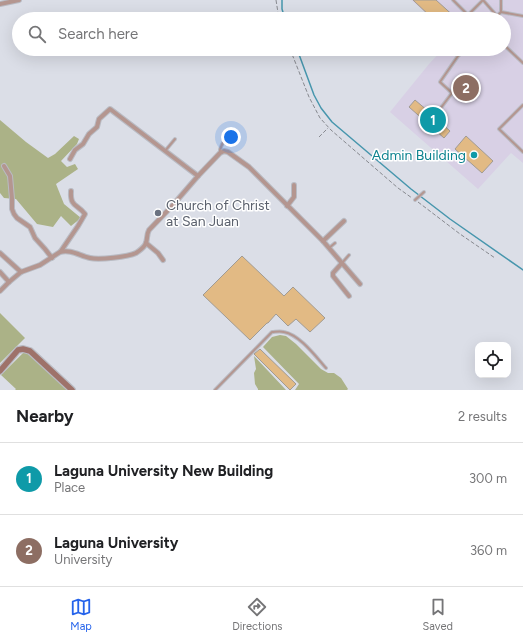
<!DOCTYPE html>
<html lang="en">
<head>
<meta charset="utf-8">
<style>
	:root { --surface:#fff; --page:#f2f2f2; --text:#202124; --muted:#757577; --line:#e0e0e0; --accent:#2563eb }
	body { margin:0; font-family:Figtree,sans-serif; background:var(--page); color:var(--text) }
	.controls { position:absolute; right:12px; bottom:12px; display:grid; overflow:hidden; border-radius:8px; box-shadow:0 4px 16px #0002 }
	.controls button { width:36px; height:36px; display:grid; place-items:center; padding:0; border:0; border-bottom:1px solid var(--line); background:var(--surface); color:var(--text); font:20px sans-serif }
	.you { position:absolute; left:231px; top:137px; width:14px; height:14px; margin:-10px; border:3px solid #fff; border-radius:50%; background:#1a73e8; box-shadow:0 0 0 6px #1a73e833 }
	.badge { display:grid; place-items:center; width:26px; height:26px; border-radius:50%; background:var(--accent); color:#fff; font-size:13px; font-weight:700 }
	.pin { position:absolute; translate:-50% -50%; border:2px solid #fff; box-shadow:0 1px 4px #0006 }
	.list { margin:0; padding:0; list-style:none }
	h2 { display:flex; justify-content:space-between; align-items:center; height:52px; margin:0; padding:0 16px; font-size:17px }
	h2 small { font-size:13px; font-weight:400; color:var(--muted) }
	.list li { display:grid; grid-template-columns:26px 1fr auto; gap:12px; align-items:center; box-sizing:border-box; height:72px; padding:0 16px; border-top:1px solid var(--line) }
	.list b { display:block; font-size:15px; white-space:nowrap }
	.list p { margin:0; font-size:13px; white-space:nowrap; color:var(--muted) }
	.list em { font-size:13px; font-style:normal; color:var(--muted) }
	.icon { flex:none; width:22px; height:22px; fill:none; stroke:currentColor; stroke-width:2; stroke-linecap:round; stroke-linejoin:round }
	.map { position:relative; flex:none; width:523px; height:390px; overflow:hidden }
	.search { position:absolute; background:var(--surface); box-shadow:0 4px 16px #0002; left:12px; right:12px; top:12px; height:44px; display:flex; align-items:center; gap:10px; box-sizing:border-box; padding:0 14px; border-radius:22px; color:var(--muted); font-size:15px }
	.sheet { height:196px; background:var(--surface) }
	nav { display:flex; justify-content:space-around; align-items:center; box-sizing:border-box; height:56px; border-top:1px solid var(--line); background:var(--surface); font-size:11px; color:var(--muted) }
	nav a { display:grid; justify-items:center; gap:2px }
	nav .on { color:var(--accent) }
	.map>svg:first-child { display:block }
	.education { fill:#d8d0e5 }
	.green { fill:#abb287 }
	.lines { fill:none; stroke-linecap:round; stroke-linejoin:round }
	.stream { stroke:#4796ad; stroke-width:1.5 }
	.building { fill:#e2ba84; stroke:#a19b93 }
	.lane-casing { stroke:#b9bbc3; stroke-width:4 }
	.street-casing { stroke:#b9bbc3; stroke-width:6 }
	.secondary-casing { stroke:#b9bbc3; stroke-width:8 }
	.path { stroke:#87898f; stroke-width:1; stroke-dasharray:4 2; stroke-linecap:butt }
	.lane { stroke:#b49690; stroke-width:2 }
	.street { stroke:#b49690; stroke-width:4 }
	.secondary { stroke:#9e726a; stroke-width:5.5 }
	.culture-dot { fill:#0f9aa8; stroke:#fff; stroke-width:1.5 }
	.worship-dot { fill:#6b7280; stroke:#fff; stroke-width:1.5 }
	.labels { text-anchor:middle; stroke-width:3; stroke-linejoin:round; paint-order:stroke }
	.culture-label { font-size:14px; fill:#0d838f; stroke:#fff; text-anchor:end }
	.worship-label { font-size:14px; fill:#5b616d; stroke:#fff; text-anchor:start }
</style>
</head>
<body>
<div class="map">
<svg width="523" height="390" viewBox="0 0 523 390">
	<rect width="100%" height="100%" fill="#dbdee7"/>
	<path class="education" d="M411,0H523V163L511,153L478,189L390,112L429,64L443,49H504V19H433Z"/>
	<g class="green">
		<path d="M0,120L26,142L48,158L55,154L74,136L79,139L77,144L61,161L67,167L75,164L78,169L56,184L64,204L81,218L71,226L61,216L53,227L37,224L16,199L4,198L0,193Z"/>
		<path d="M0,313L25,338L0,363Z"/>
		<path d="M280,335L286,336L296,344L321,369L328,373H334L341,378L348,389L347,390H295L299,384L263,347L272,337Z"/>
		<path d="M24,352L30,355L68,390H15L16,389L1,375Z"/>
		<path d="M254,356L286,390H258V389L255,384L254,373L256,369Z"/>
	</g>
	<g class="lines">
		<g class="stream">
			<path d="M282,0V9L285,19"/>
			<path d="M297,49L314,95L321,108L332,122L411,189L450,219L523,270"/>
		</g>
	</g>
	<g class="building">
		<path d="M413,0H436L457,19H433Z"/>
		<path d="M415,100L428,111L432,107L444,118L441,123L450,131L444,138L409,107Z"/>
		<path d="M466,136L493,161L482,173L455,149Z"/>
		<path d="M242,256L284,296L293,287L325,318L310,332L296,319L288,326L276,314L268,323H267L250,340L203,295Z"/>
		<path d="M260,349L296,384L290,390L254,354Z"/>
	</g>
	<g class="lines">
		<g class="lane-casing">
			<g id="lane">
				<path d="M453,0L472,19"/>
				<path d="M483,0L497,16"/>
				<path d="M501,12L523,16"/>
				<path d="M468,15L483,0"/>
				<path d="M494,19L501,12V0"/>
				<path d="M504,45L523,63"/>
				<path d="M523,105L499,129L523,152"/>
				<path d="M440,109L452,93L440,82L458,56L465,49"/>
				<path d="M165,151L175,139"/>
				<path d="M220,153C219,146 225,140 229,135"/>
				<path d="M415,200L424,192"/>
				<path d="M329,248L335,243"/>
				<path d="M342,263L349,255"/>
				<path d="M215,390L272,332C275,332 280,331 284,332C300,335 316,357 326,368"/>
			</g>
		</g>
		<g class="street-casing">
			<g id="street">
				<path d="M0,4L19,0"/>
				<path d="M4,166L10,176L12,199V209L14,214L17,218L30,227L35,238L45,249L52,258"/>
				<path d="M198,176L220,153L224,151L228,152L249,167L323,241L360,284"/>
				<path d="M287,206L294,197V185"/>
				<path d="M323,241L344,221"/>
				<path d="M146,243L158,253L163,260"/>
				<path d="M61,251L78,226L85,214C77,204 70,207 71,191"/>
				<path d="M0,253L21,272"/>
				<path d="M342,263L333,273V276L349,296"/>
				<path d="M0,272L9,282"/>
				<path d="M0,291L9,282L21,272L40,265L60,252C71,249 80,256 90,258C99,260 128,257 136,253C139,251 143,248 145,245C148,241 146,235 149,230L173,205L198,176L110,109L99,119L97,127L89,134L83,144L75,150L70,159"/>
			</g>
		</g>
		<g class="secondary-casing">
			<path id="secondary" d="M0,371L18,350L23,349L30,351L72,390"/>
		</g>
		<g class="path">
			<path d="M276,0L279,19"/>
			<path d="M290,49L309,97L320,118L331,130L376,169L398,188L412,198"/>
			<path d="M319,137L328,128"/>
			<path d="M418,202L460,234L495,258"/>
		</g>
		<use href="#lane" class="lane"/>
		<use href="#street" class="street"/>
		<use href="#secondary" class="secondary"/>
	</g>
	<circle class="culture-dot" cx="474" cy="155" r="4"/>
	<circle class="worship-dot" cx="158" cy="213" r="4"/>
	<g class="labels">
		<g class="culture-label">
			<text x="466" y="160">Admin Building</text>
		</g>
		<g class="worship-label">
			<text x="166" y="210">Church of Christ<tspan x="166" dy="16">at San Juan</tspan></text>
		</g>
	</g>
</svg>
<div class="controls">
<button><svg class="icon" aria-label="locate" viewBox="0 0 24 24"><circle cx="12" cy="12" r="6"/><path d="M12 2v4M12 18v4M2 12h4M18 12h4"/></svg></button>
</div>
<div class="you"></div>
<div class="pin badge" style="left:433px;top:120px;background:#0f9aa8">1</div>
<div class="pin badge" style="left:466px;top:88px;background:#8d6e63">2</div>
<div class="search"><svg class="icon" aria-label="search" viewBox="0 0 24 24"><circle cx="10" cy="10" r="6"/><path d="M15 15l6 6"/></svg>Search here</div>
</div>
<section class="sheet">
<h2>Nearby<small>2 results</small></h2>
<ul class="list">
<li><span class="badge" style="background:#0f9aa8">1</span><div><b>Laguna University New Building</b><p>Place</p></div><em>300 m</em></li>
<li><span class="badge" style="background:#8d6e63">2</span><div><b>Laguna University</b><p>University</p></div><em>360 m</em></li>
</ul>
</section>
<nav>
<a class="on"><svg class="icon" aria-label="map" viewBox="0 0 24 24"><path d="M3 6l6-2 6 2 6-2v14l-6 2-6-2-6 2zM9 4v14M15 6v14"/></svg>Map</a>
<a><svg class="icon" aria-label="directions" viewBox="0 0 24 24"><path d="M12 3l9 9-9 9-9-9zM9 14v-3h6M13 9l2 2-2 2"/></svg>Directions</a>
<a><svg class="icon" aria-label="saved" viewBox="0 0 24 24"><path d="M7 4h10v16l-5-4-5 4z"/></svg>Saved</a>
</nav>
</body>
</html>
